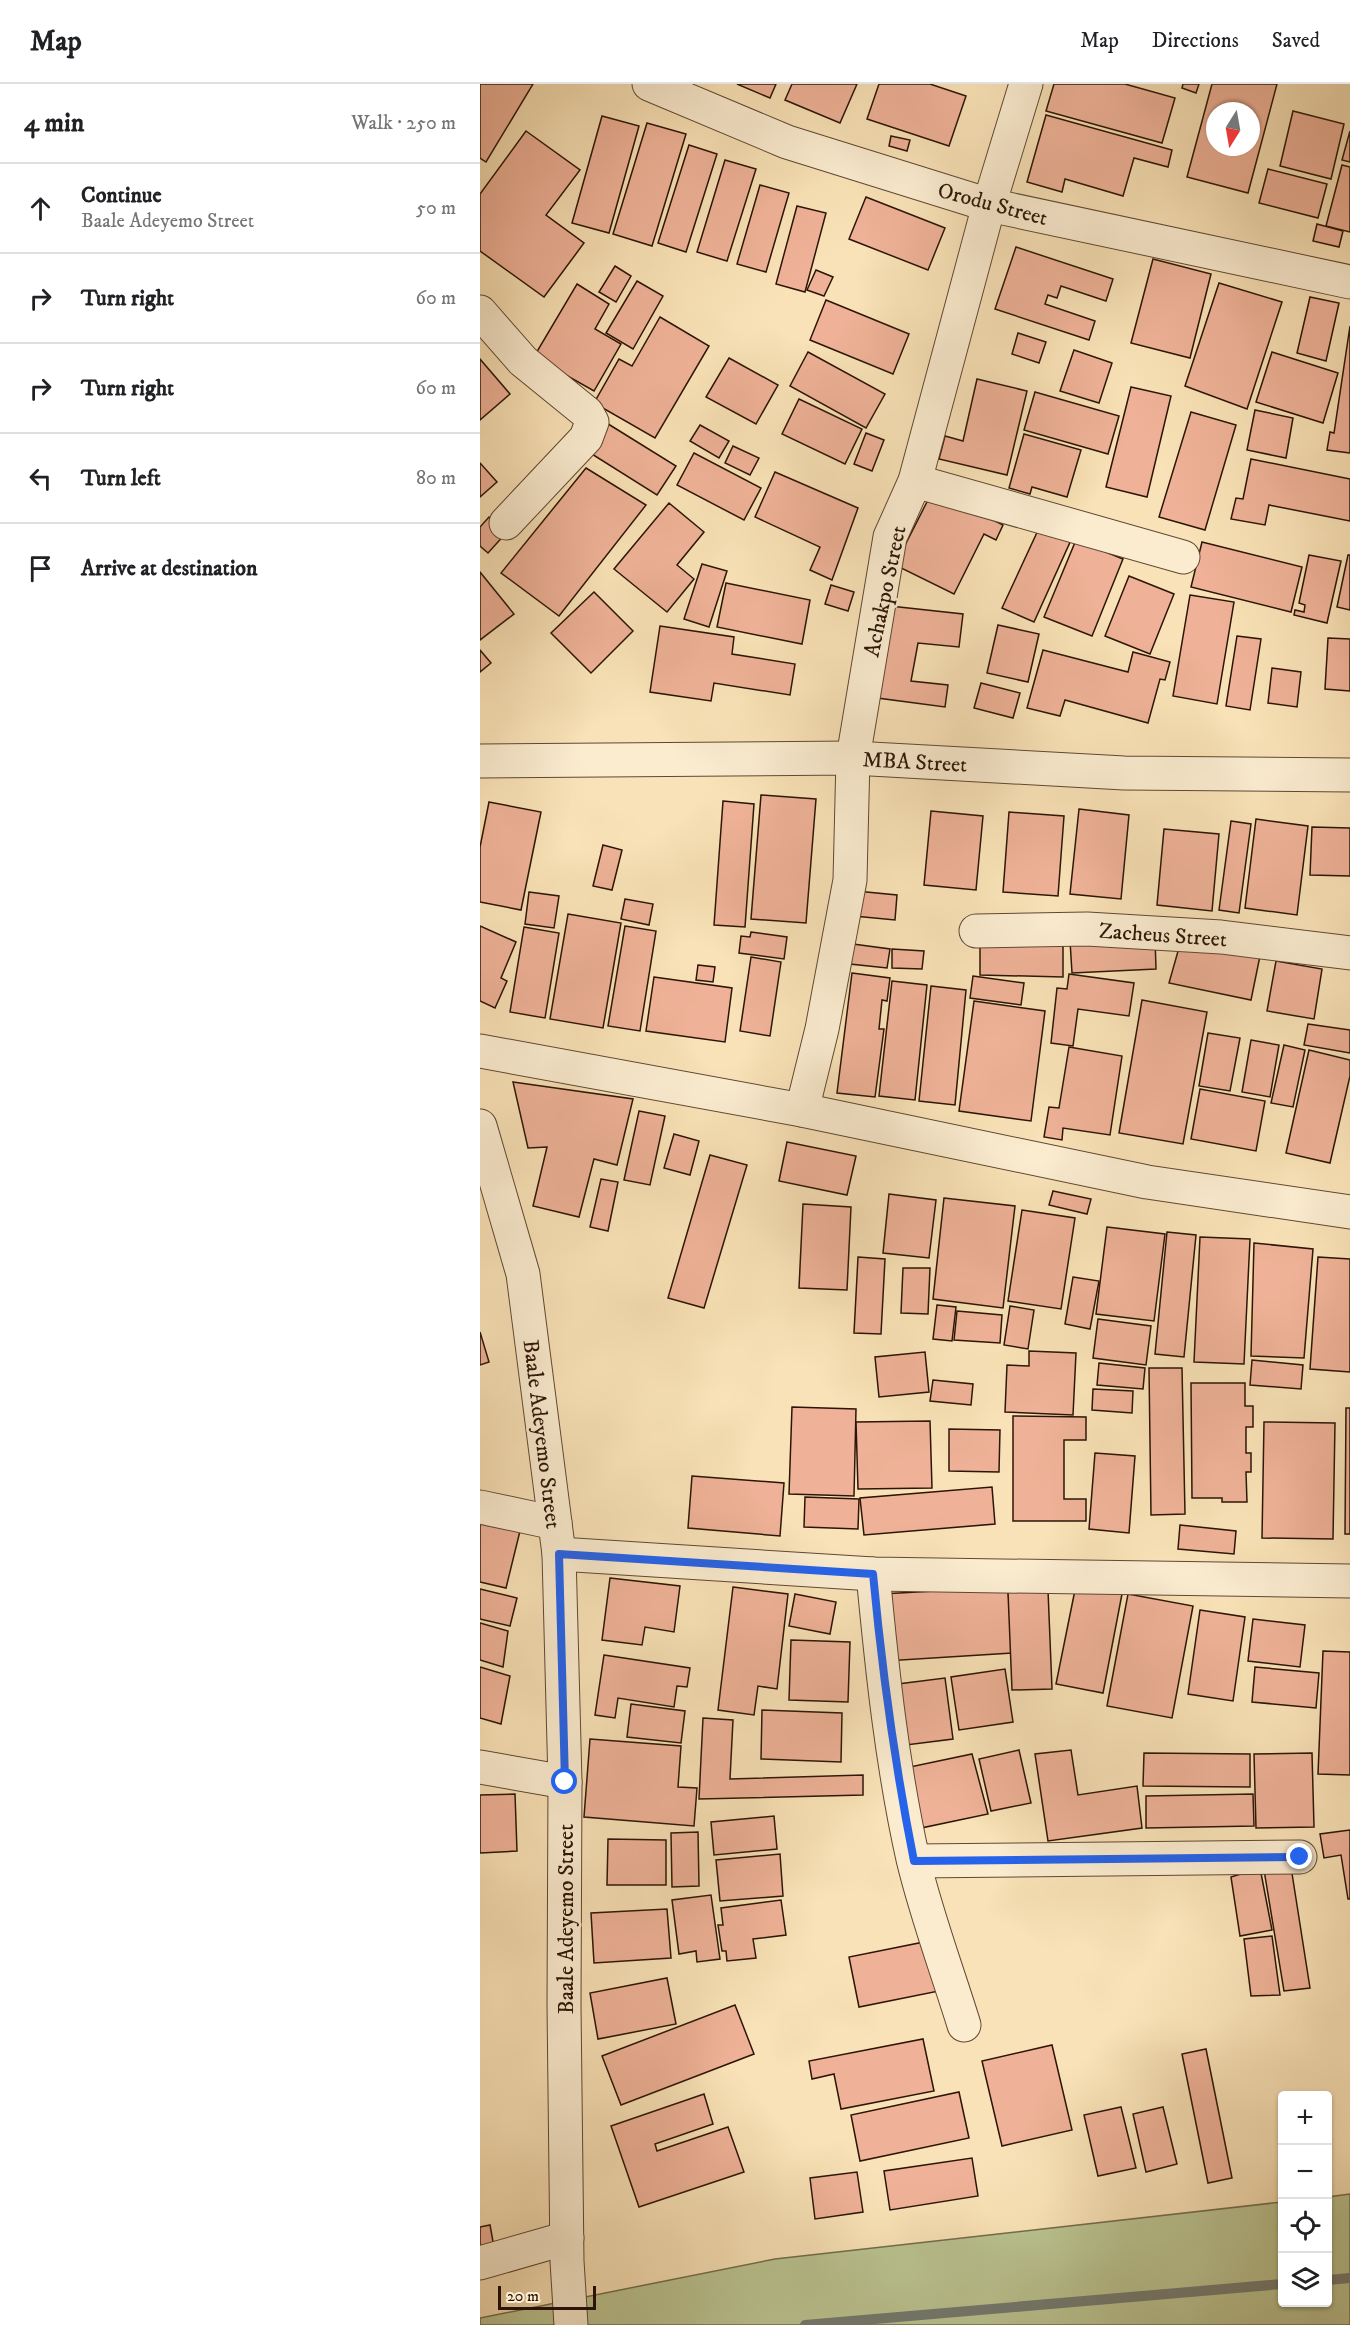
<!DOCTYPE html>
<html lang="en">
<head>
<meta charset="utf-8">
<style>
	:root { --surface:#fff; --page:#f2f2f2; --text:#202124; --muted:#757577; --line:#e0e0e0 }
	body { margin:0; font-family:"IM FELL DW Pica",serif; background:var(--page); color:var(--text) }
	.controls { position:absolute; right:18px; bottom:18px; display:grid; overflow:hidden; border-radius:6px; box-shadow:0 2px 4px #0004 }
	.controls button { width:54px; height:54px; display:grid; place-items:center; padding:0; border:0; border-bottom:2px solid var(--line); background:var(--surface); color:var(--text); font:30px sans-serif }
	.compass { position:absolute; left:726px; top:18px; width:54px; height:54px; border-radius:50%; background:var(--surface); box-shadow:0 2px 4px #0004; rotate:191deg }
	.scale { position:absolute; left:18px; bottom:15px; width:98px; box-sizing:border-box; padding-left:6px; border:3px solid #2c1506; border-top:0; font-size:16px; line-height:21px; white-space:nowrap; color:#2c1506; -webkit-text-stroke:4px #fbecd0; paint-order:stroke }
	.stop { position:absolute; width:18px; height:18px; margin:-14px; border:4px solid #2563eb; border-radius:50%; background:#fff }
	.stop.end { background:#2563eb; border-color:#fff; box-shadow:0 2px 6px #0008 }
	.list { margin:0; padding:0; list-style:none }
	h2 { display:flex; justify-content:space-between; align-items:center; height:78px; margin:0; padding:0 24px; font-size:26px }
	h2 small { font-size:20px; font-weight:400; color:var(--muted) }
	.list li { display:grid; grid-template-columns:39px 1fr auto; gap:18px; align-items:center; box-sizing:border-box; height:90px; padding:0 24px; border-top:2px solid var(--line) }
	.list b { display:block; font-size:22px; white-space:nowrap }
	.list p { margin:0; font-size:20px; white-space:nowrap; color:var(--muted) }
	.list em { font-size:20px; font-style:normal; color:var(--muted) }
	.icon { flex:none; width:33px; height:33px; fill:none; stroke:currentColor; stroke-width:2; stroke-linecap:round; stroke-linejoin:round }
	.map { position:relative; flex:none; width:870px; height:2241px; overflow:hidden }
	header { display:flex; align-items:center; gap:36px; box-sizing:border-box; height:84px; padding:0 30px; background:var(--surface); border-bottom:2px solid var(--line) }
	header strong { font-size:28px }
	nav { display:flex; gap:33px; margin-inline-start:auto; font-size:21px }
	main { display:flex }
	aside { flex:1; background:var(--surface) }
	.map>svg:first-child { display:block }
	.green { fill:#bac491; stroke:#736c4c; stroke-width:1.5 }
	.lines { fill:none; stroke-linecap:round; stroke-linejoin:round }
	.stream { stroke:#727970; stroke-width:10 }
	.building { fill:#efb298; stroke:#2c1506; stroke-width:1.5; fill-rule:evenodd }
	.minor-casing { stroke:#5f4832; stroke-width:35 }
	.minor { stroke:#fbecd0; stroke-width:33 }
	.route { stroke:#2563eb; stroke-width:8 }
	.labels { text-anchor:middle; stroke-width:5; stroke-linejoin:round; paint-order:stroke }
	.street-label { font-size:22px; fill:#2c1506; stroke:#fbecd0 }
</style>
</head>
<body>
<header>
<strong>Map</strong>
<nav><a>Map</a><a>Directions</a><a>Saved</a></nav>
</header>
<main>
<aside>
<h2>4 min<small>Walk · 250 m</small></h2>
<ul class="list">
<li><svg class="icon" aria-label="ahead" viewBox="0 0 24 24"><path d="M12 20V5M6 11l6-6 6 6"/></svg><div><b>Continue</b><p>Baale Adeyemo Street</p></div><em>50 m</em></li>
<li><svg class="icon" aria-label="right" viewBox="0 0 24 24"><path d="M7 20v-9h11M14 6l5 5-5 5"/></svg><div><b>Turn right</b></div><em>60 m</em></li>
<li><svg class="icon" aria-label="right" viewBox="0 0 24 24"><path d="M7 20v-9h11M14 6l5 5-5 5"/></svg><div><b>Turn right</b></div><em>60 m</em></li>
<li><svg class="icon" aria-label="left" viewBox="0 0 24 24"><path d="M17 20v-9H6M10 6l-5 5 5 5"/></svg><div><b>Turn left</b></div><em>80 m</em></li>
<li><svg class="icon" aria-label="arrive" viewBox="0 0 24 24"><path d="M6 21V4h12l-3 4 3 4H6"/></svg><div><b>Arrive at destination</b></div></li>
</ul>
</aside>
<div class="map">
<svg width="870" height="2241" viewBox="0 0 870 2241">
	<rect width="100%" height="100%" fill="#f9e2b7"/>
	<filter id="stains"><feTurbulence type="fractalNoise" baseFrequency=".00333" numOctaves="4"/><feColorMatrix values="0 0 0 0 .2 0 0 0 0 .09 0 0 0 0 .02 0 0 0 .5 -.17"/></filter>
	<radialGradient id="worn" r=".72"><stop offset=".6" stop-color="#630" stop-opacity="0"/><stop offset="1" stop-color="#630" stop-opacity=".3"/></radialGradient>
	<path class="green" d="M870,2110V2241H0V2234L295,2175L802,2118V2218H848V2113Z"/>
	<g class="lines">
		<g class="stream">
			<path d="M848,2196L870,2194"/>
			<path d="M325,2241L802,2200"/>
		</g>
	</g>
	<g class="building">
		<path d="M0,0H53L6,78L0,74Z"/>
		<path d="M257,0H296L290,14Z"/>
		<path d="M312,0H377L360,39L305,16Z"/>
		<path d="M399,0H450L486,12L469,62L387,35Z"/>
		<path d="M574,0H645L695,14L682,59L566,27Z"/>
		<path d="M703,0H719L716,9L702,4Z"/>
		<path d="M732,0H797L768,109L707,93ZM735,27H771V63H735Z"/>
		<path d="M813,27L864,40L851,95L800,82Z"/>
		<path d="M566,31L692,66L688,83L654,74L643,112L585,95L582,108L547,98Z"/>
		<path d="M122,32L159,42L129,149L92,139Z"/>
		<path d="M167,39L206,50L172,162L133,150Z"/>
		<path d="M46,47L100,86L66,131L104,159L64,213L0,167V110Z"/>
		<path d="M870,47V78L862,76Z"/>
		<path d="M411,52L430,56L427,67L409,62Z"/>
		<path d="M209,61L237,70L206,168L178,159Z"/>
		<path d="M245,76L276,85L247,177L217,168Z"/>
		<path d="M862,81L870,83V148L846,142Z"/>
		<path d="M788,85L847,100L838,134L779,119Z"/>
		<path d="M280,101L309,109L286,188L257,180Z"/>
		<path d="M386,113L465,144L448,186L369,155Z"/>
		<path d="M317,122L346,129L325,208L296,200Z"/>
		<path d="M837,140L863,147L859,163L833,157Z"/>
		<path d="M536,163L633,195L626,217L581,202L577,214L568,211L565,220L615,237L609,256L515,225Z"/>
		<path d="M673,175L731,190L710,274L651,259Z"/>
		<path d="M135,182L151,192L136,218L119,208Z"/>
		<path d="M336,186L353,193L344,212L327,206Z"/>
		<path d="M157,197L183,212L153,265L126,249Z"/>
		<path d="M739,199L802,218L767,325L705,302Z"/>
		<path d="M97,200L129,220L115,245L141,260L114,307L70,282L49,281Z"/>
		<path d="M830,213L859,219L846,277L817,269Z"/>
		<path d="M346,216L429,250L413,290L330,256Z"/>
		<path d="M180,233L229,262L175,354L114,319L139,275L152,282Z"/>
		<path d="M870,242V369L847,366L850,348L854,349Z"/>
		<path d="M538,249L566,258L559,279L532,270Z"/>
		<path d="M594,266L632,279L619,319L580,307Z"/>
		<path d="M328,268L405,310L386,344L310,302Z"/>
		<path d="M792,268L858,289L843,339L776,318Z"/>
		<path d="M249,274L298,301L276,340L226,313Z"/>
		<path d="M0,275L30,310L0,336Z"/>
		<path d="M497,295L547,307L527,391L459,375L465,352L483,357Z"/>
		<path d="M651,303L691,312L667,413L626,403Z"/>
		<path d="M555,308L639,332L628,370L544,346Z"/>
		<path d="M319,315L382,345L365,380L302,350Z"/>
		<path d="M775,326L813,334L806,374L767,366Z"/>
		<path d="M711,328L756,341L725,446L679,433Z"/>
		<path d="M125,338L196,382L177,411L107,367Z"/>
		<path d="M220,341L249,357L239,374L210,357Z"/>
		<path d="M386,349L404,356L392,387L374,380Z"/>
		<path d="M544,350L601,366L587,413L552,403L550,410L529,404Z"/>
		<path d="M253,362L279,374L270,391L245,379Z"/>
		<path d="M214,369L281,404L264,436L197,401Z"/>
		<path d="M771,375L870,395V437L789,421L785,441L751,435L756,414L763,415Z"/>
		<path d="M0,379L17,398L0,413Z"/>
		<path d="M106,384L166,421L79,532L21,489Z"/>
		<path d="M295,388L378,424L352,496L330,486L340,463L275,433Z"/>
		<path d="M453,406L523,441L516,456L504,450L474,510L415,481Z"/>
		<path d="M189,419L224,448L197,481L214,495L187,528L134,485Z"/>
		<path d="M9,433L26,449L8,469L0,462V443Z"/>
		<path d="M560,442L591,456L554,538L522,524Z"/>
		<path d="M596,456L643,475L612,552L564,533Z"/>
		<path d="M722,458L822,483L811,528L711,503Z"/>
		<path d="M829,471L861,477L847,539L814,531L815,526L824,528L825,521L819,519Z"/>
		<path d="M868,471H870V526L857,523Z"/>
		<path d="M222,480L247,487L229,543L204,535Z"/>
		<path d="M0,488L34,530L0,556Z"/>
		<path d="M649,492L694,510L670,570L625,552Z"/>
		<path d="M246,499L330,516L322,560L237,543Z"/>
		<path d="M351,501L374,508L368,527L345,520Z"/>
		<path d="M114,508L153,547L111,589L71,549Z"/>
		<path d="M710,511L754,518L737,620L693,612Z"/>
		<path d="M410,522L483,530L479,563L438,559L431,597L468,601L465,623L390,613Z"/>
		<path d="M518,541L559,550L548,598L507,589Z"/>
		<path d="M180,542L254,553L252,570L315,580L310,611L234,599L231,617L170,608Z"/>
		<path d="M757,552L781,555L770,626L746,622Z"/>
		<path d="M848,554L870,555V607L845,605Z"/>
		<path d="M0,566L11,579L0,588Z"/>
		<path d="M563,566L648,588L653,568L690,578L685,596L680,595L668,639L585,616L580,632L547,624Z"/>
		<path d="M792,584L821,588L817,623L788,619Z"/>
		<path d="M501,599L540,609L533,634L494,624Z"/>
		<path d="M281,711L336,715L326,839L271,835Z"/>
		<path d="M243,717L274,720L265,843L234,841Z"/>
		<path d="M9,718L61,728L41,826L0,818V763Z"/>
		<path d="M599,725L649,731L641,815L590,810Z"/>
		<path d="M451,727L503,732L496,806L444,801Z"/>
		<path d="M529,728L584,732L578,812L523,808Z"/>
		<path d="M776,735L828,742L817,831L765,824Z"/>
		<path d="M751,737L771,740L759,829L739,826Z"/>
		<path d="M832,743L870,744V792L830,791Z"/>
		<path d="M684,745L739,750L732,827L677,821Z"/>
		<path d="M123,761L142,766L132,806L113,802Z"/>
		<path d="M376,807L417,811L415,836L374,832Z"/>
		<path d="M49,808L79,812L74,844L45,840Z"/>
		<path d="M145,815L173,820L169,841L141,835Z"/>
		<path d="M88,830L141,839L123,944L70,935Z"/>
		<path d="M0,842L36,858L21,894L27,897L15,924L0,917Z"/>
		<path d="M145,842L176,847L160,947L128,942Z"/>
		<path d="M44,843L79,849L65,934L30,928Z"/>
		<path d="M271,848L307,853L304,875L259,869L261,852L270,853Z"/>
		<path d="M675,853L676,885L592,889L590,857Z"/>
		<path d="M702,853L781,867L771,916L689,899Z"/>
		<path d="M373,860L410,865L407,884L370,880Z"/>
		<path d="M500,860L583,861V893L500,891Z"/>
		<path d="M412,865L444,867L442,885L412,884Z"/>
		<path d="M271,873L301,878L290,952L260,947Z"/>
		<path d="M796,877L842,885L834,935L787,927Z"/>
		<path d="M218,881L235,883L233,898L216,896Z"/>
		<path d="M372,889L410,894L407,917L402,916L399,945H404L395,1013L357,1009Z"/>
		<path d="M589,890L654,899L649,932L598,925L593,962L571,959L577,904L587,905Z"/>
		<path d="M493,892L544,899L541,921L490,914Z"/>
		<path d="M174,893L252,904L245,958L166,947Z"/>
		<path d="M412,897L447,901L435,1016L399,1012Z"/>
		<path d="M451,902L486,906L475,1021L439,1017Z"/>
		<path d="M662,916L727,928L703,1060L639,1049Z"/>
		<path d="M494,917L565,927L551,1037L479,1027Z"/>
		<path d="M828,940L870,946V969L824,961Z"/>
		<path d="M728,949L760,954L750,1007L719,1002Z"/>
		<path d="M771,956L799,961L790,1013L762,1008Z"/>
		<path d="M804,961L825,966L813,1023L791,1019Z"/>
		<path d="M589,963L642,972L630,1051L583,1044L582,1056L564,1053L569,1023L579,1024Z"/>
		<path d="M829,966L870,976V992L850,1079L806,1069Z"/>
		<path d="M33,998L153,1015L137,1081L114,1075L99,1133L53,1122L67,1063L48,1064Z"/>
		<path d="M720,1005L785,1017L776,1067L711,1055Z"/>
		<path d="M159,1027L185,1032L170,1101L144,1096Z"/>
		<path d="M194,1050L219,1057L210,1091L184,1084Z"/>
		<path d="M307,1058L376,1072L367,1111L299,1097Z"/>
		<path d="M230,1071L267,1081L224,1224L188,1214Z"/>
		<path d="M121,1095L138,1098L128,1147L110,1143Z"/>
		<path d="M573,1107L611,1115L607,1130L569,1121Z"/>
		<path d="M409,1110L456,1116L449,1174L403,1169Z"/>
		<path d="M464,1114L535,1122L523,1224L453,1215Z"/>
		<path d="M323,1120L371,1123L367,1206L319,1204Z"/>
		<path d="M542,1126L595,1134L581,1225L528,1217Z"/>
		<path d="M627,1143L685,1150L674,1237L616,1230Z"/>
		<path d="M687,1148L716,1151L704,1273L675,1270Z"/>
		<path d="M720,1153L770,1155L764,1280L714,1278Z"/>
		<path d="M774,1159L833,1165L824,1274L771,1272Z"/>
		<path d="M378,1173L405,1175L401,1250L374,1249Z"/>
		<path d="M838,1173L870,1175V1288L830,1285Z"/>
		<path d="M423,1184H450L448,1230L421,1229Z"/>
		<path d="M593,1193L619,1197L610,1245L585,1240Z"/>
		<path d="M457,1221L476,1223L472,1257L453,1255Z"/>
		<path d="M530,1222L554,1226L548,1265L524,1261Z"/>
		<path d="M477,1227L522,1231L520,1259L474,1256Z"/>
		<path d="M618,1235L671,1242L666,1281L613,1274Z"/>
		<path d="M0,1248L9,1278L0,1281Z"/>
		<path d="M549,1267L596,1269L593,1331L525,1328L527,1281L549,1282Z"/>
		<path d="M445,1268L449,1308L399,1313L395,1273Z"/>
		<path d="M772,1276L823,1281L821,1305L770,1301Z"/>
		<path d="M619,1279L665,1284L663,1305L617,1301Z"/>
		<path d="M669,1284H702L705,1430L671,1431Z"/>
		<path d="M453,1296L493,1300L491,1321L450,1317Z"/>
		<path d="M711,1299H765V1322H773V1343H766V1369H771V1388H766L767,1418H742V1414H712Z"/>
		<path d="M613,1305L653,1307L652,1329L612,1326Z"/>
		<path d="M312,1323L376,1325L374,1412L309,1410Z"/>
		<path d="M866,1324H870V1450H865Z"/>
		<path d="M533,1332L606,1333V1356H584V1415H606V1437H533Z"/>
		<path d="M450,1337L452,1404L378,1405L376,1338Z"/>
		<path d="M784,1338L855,1339L853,1455L782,1454Z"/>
		<path d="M469,1345L520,1346L519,1388L469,1387Z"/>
		<path d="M615,1369L655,1372L649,1449L609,1445Z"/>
		<path d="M212,1392L304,1399L300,1452L208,1444Z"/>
		<path d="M512,1403L515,1440L384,1451L380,1414Z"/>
		<path d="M325,1413L379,1415L378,1445L324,1443Z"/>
		<path d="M0,1438L40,1447L26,1504L0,1498Z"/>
		<path d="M700,1441L756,1447L754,1470L698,1465Z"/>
		<path d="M130,1494L200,1502L194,1548L165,1543L162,1561L122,1556Z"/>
		<path d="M596,1501L642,1510L623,1609L576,1600Z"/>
		<path d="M253,1503L308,1510L297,1605L278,1602L274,1631L238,1626Z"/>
		<path d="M528,1503L532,1569L405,1577L401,1510Z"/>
		<path d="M0,1505L37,1514L30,1542L0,1535Z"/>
		<path d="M568,1506L572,1605L532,1606L528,1508Z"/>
		<path d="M315,1510L356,1518L350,1550L309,1542Z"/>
		<path d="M648,1510L713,1522L692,1634L627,1622Z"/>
		<path d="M720,1526L765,1533L753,1617L708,1610Z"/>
		<path d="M773,1535L825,1541L820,1583L768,1577Z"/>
		<path d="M0,1539L28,1547L23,1583L0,1576Z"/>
		<path d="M311,1556L370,1558L368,1618L309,1616Z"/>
		<path d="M843,1567L870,1568V1691L838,1690Z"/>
		<path d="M124,1571L210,1584L207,1603L197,1602L194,1623L138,1614L135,1634L115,1631Z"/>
		<path d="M0,1583L30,1592L21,1640L0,1634Z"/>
		<path d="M775,1583L839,1589L836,1624L772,1618Z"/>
		<path d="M525,1585L533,1638L479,1646L471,1593Z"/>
		<path d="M465,1594L473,1655L418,1662L410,1601Z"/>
		<path d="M151,1620L205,1627L201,1659L147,1653Z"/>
		<path d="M282,1626L362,1629L361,1678L281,1675Z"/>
		<path d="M223,1634L253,1636L250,1695L383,1691V1711L219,1715Z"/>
		<path d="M110,1655L201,1662L198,1703L217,1704L214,1742L104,1733Z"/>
		<path d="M539,1666L551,1719L511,1727L499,1675Z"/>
		<path d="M591,1666L598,1711L657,1702L662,1744L568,1757L555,1670Z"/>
		<path d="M664,1669L770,1670V1703L663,1702Z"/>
		<path d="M832,1669L834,1743L776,1744L774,1670Z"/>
		<path d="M492,1670L508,1730L441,1744L425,1684Z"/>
		<path d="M35,1710L37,1767L0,1769V1711Z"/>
		<path d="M773,1710L774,1742L666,1744V1712Z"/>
		<path d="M294,1732L297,1765L234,1771L231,1738Z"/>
		<path d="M870,1746V1815H868L861,1771L844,1774L840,1750Z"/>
		<path d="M218,1748L219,1802L192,1803L191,1749Z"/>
		<path d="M128,1755L186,1756V1801H127Z"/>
		<path d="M300,1770L303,1812L240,1817L236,1776Z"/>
		<path d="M811,1783L830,1904L804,1907L784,1786Z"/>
		<path d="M780,1784L792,1846L760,1852L751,1793Z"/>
		<path d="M231,1811L240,1875L217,1878L216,1867L199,1870L192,1816Z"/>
		<path d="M301,1816L306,1851L273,1855L276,1874L247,1877L246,1867H242L238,1841H243L241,1824Z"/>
		<path d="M187,1825L191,1874L114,1879L111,1829Z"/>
		<path d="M792,1852L800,1911L771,1912L764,1855Z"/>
		<path d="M449,1857L459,1907L379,1923L369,1873Z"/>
		<path d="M187,1894L196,1940L118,1955L110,1909Z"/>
		<path d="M255,1921L274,1970L141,2021L122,1972Z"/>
		<path d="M443,1955L454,2007L361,2025L354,1990L332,1995L329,1977Z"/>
		<path d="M572,1961L592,2046L522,2062L502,1977Z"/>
		<path d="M726,1965L752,2094L728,2099L702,1970Z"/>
		<path d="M479,2008L489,2054L380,2077L371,2031Z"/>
		<path d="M224,2010L233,2040L175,2060L177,2067L248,2043L264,2088L159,2123L131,2042Z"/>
		<path d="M641,2023L656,2084L618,2092L604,2031Z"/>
		<path d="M683,2023L697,2080L666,2088L653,2030Z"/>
		<path d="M492,2074L498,2112L410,2126L404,2087Z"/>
		<path d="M377,2088L383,2128L335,2135L330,2094Z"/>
		<path d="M10,2141L14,2163L0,2165V2143Z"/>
	</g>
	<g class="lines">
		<g class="minor-casing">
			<g id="minor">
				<path d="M169,0L307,58L509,121L870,198"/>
				<path d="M0,228L43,277L107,329L112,338L106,354L26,439"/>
				<path d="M435,397L703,473"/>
				<path d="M0,677L373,674L644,689L870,691"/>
				<path d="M496,847L607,845L741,853L870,869"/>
				<path d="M0,967L322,1026L667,1098L870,1128"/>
				<path d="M322,1026L342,945L370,796L373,674L410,453L435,397L509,121L546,0"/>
				<path d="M0,1042L43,1190L79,1470L85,1698L84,1921L87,2177L91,2241"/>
				<path d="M0,1423L75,1439"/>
				<path d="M79,1470L393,1490L870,1497"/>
				<path d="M393,1490C402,1585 412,1681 433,1775C446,1830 467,1886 484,1941"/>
				<path d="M0,1683L85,1698"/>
				<path d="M434,1777L820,1773"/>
				<path d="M0,2179L87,2154"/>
			</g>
		</g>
		<use href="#minor" class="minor"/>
	</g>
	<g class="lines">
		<path class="route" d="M85,1698L79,1470L393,1490C402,1586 415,1682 434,1777L820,1773"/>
	</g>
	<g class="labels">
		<g class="street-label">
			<text transform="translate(513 119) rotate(15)" y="8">Orodu Street</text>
			<text transform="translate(404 507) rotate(-78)" y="8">Achakpo Street</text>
			<text transform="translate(435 677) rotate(3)" y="8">MBA Street</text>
			<text transform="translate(683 850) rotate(4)" y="8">Zacheus Street</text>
			<text transform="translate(63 1350) rotate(83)" y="8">Baale Adeyemo Street</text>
			<text transform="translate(85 1835) rotate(-90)" y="8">Baale Adeyemo Street</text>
		</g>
	</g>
	<rect width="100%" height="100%" filter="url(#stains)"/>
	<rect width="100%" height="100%" fill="url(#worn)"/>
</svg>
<div class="controls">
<button>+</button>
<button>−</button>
<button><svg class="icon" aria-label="locate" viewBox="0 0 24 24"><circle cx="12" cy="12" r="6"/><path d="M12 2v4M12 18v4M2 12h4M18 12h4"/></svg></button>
<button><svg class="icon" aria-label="layers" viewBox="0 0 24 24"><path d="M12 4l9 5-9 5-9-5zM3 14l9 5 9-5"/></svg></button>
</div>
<svg class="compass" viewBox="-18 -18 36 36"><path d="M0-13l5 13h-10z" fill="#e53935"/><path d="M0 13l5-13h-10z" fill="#757577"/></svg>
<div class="scale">20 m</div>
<div class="stop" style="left:85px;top:1698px"></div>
<div class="stop end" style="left:820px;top:1773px"></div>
</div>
</main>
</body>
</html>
